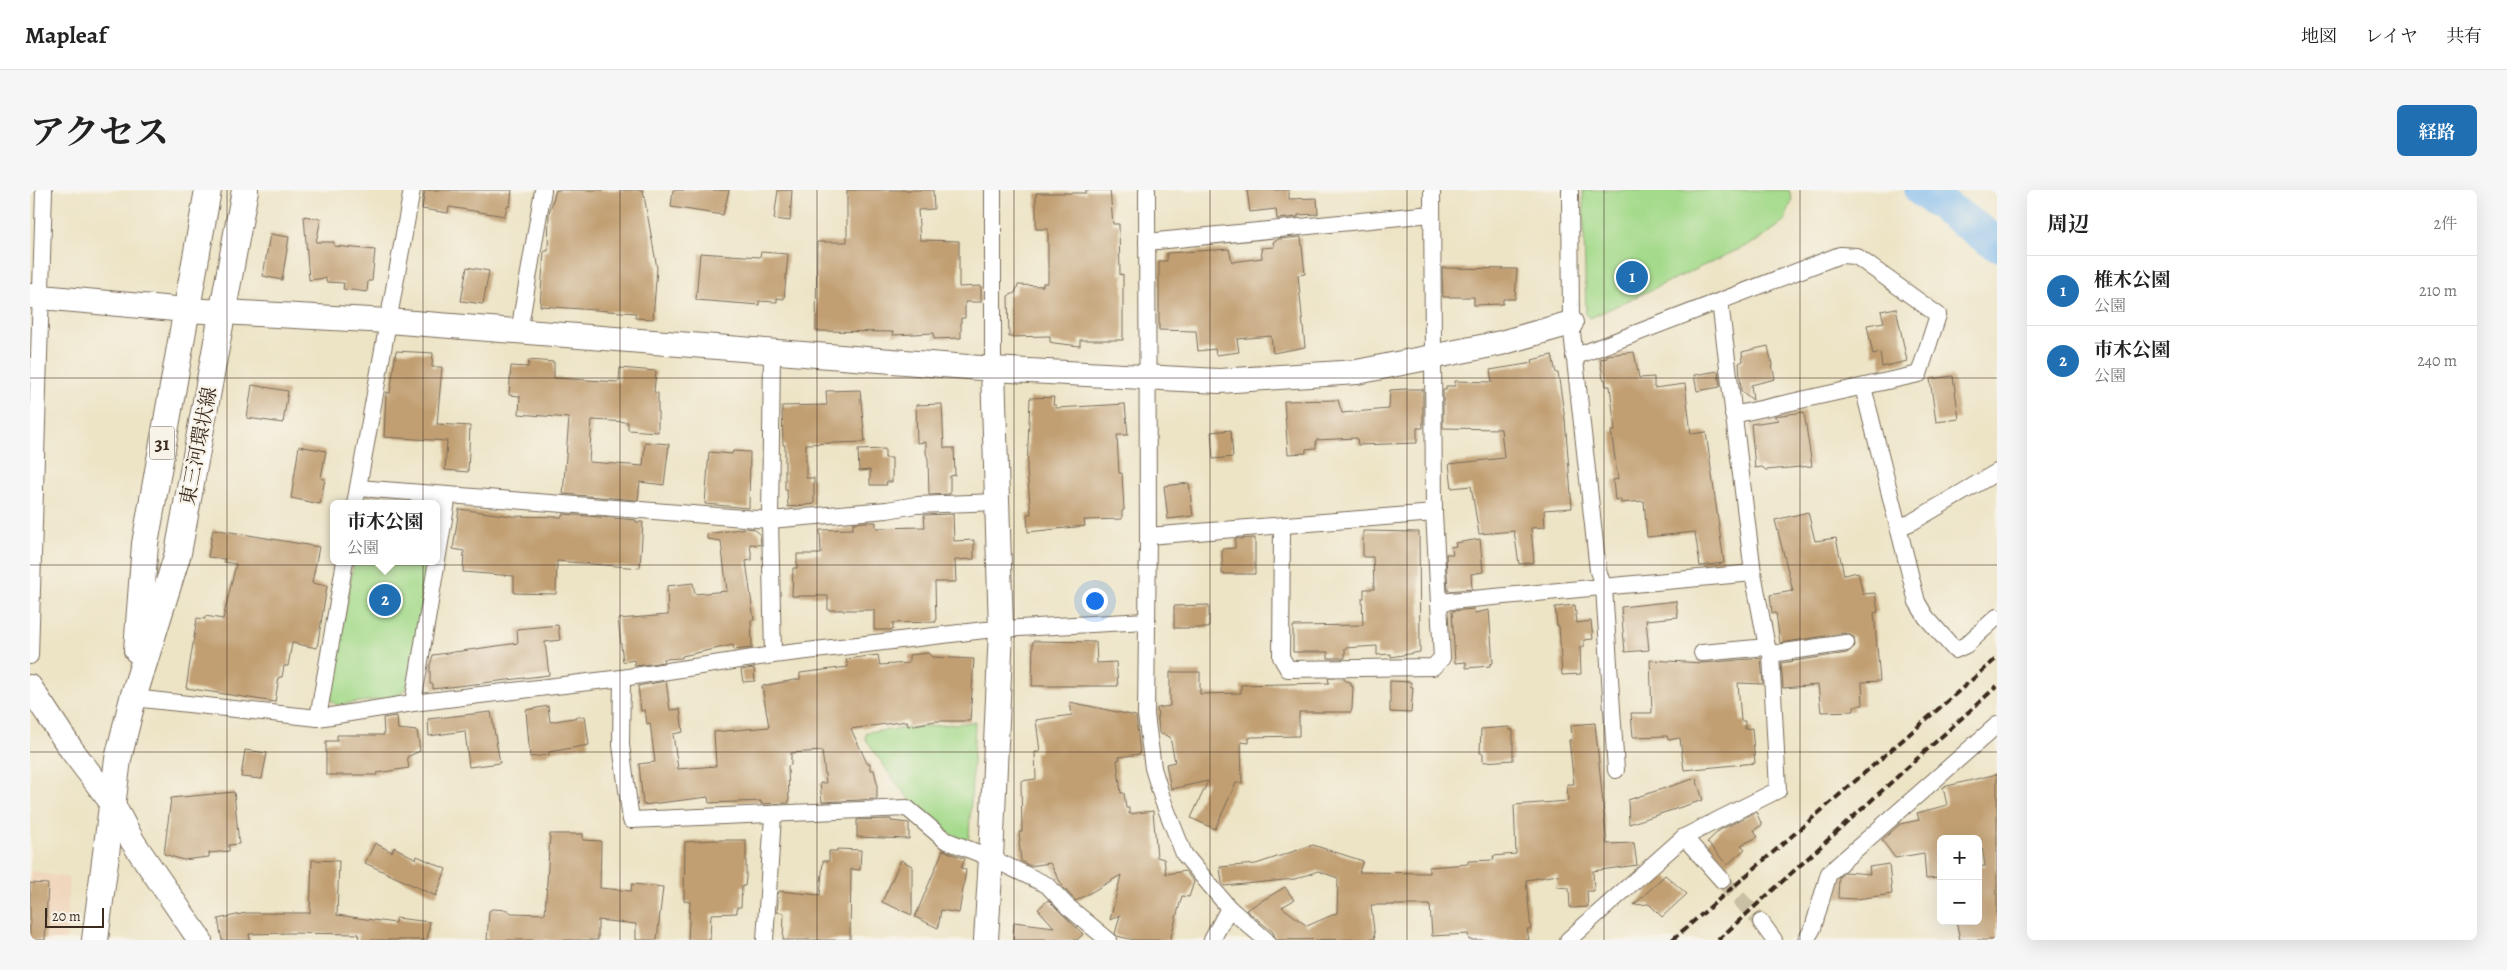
<!DOCTYPE html>
<html lang="ja">
<head>
<meta charset="utf-8">
<style>
	:root { --surface:#fff; --page:#f6f6f6; --text:#222; --muted:#767676; --line:#e0e0e0; --accent:#1f6fb2 }
	body { margin:0; font-family:Alegreya,"Noto Serif JP",serif; background:var(--page); color:var(--text) }
	.controls { position:absolute; right:15px; bottom:15px; display:grid; overflow:hidden; border-radius:8px; box-shadow:0 5px 20px #0002 }
	.controls button { width:45px; height:45px; display:grid; place-items:center; padding:0; border:0; border-bottom:1px solid var(--line); background:var(--surface); color:var(--text); font:25px sans-serif }
	.scale { position:absolute; left:15px; bottom:12px; width:59px; box-sizing:border-box; padding-left:5px; border:2px solid #3b2a1e; border-top:0; font-size:14px; line-height:18px; white-space:nowrap; color:#3b2a1e; -webkit-text-stroke:4px #f7f3e8; paint-order:stroke }
	.you { position:absolute; left:1064px; top:410px; width:18px; height:18px; margin:-12px; border:4px solid #fff; border-radius:50%; background:#1a73e8; box-shadow:0 0 0 8px #1a73e833 }
	.badge { display:grid; place-items:center; width:32px; height:32px; border-radius:50%; background:var(--accent); color:#fff; font-size:16px; font-weight:700 }
	.pin { position:absolute; translate:-50% -50%; border:2px solid #fff; box-shadow:0 1px 5px #0006 }
	.popup { position:absolute; left:300px; top:310px; width:110px; height:65px; box-sizing:border-box; display:grid; place-content:center; border-radius:8px; background:var(--surface); filter:drop-shadow(0 1px 4px #0005); font-size:16px; white-space:nowrap; color:var(--muted) }
	.popup b { font-size:19px; color:var(--text) }
	.popup::after { content:''; position:absolute; left:50%; top:100%; margin-left:-10px; border:10px solid transparent; border-top-color:var(--surface) }
	.list { margin:0; padding:0; list-style:none }
	h2 { display:flex; justify-content:space-between; align-items:center; height:65px; margin:0; padding:0 20px; font-size:21px }
	h2 small { font-size:16px; font-weight:400; color:var(--muted) }
	.list li { display:grid; grid-template-columns:32px 1fr auto; gap:15px; align-items:center; box-sizing:border-box; height:70px; padding:0 20px; border-top:1px solid var(--line) }
	.list b { display:block; font-size:19px; white-space:nowrap }
	.list p { margin:0; font-size:16px; white-space:nowrap; color:var(--muted) }
	.list em { font-size:16px; font-style:normal; color:var(--muted) }
	.map { position:relative; flex:none; width:1967px; height:750px; overflow:hidden; border-radius:8px }
	header { display:flex; align-items:center; gap:30px; box-sizing:border-box; height:70px; padding:0 25px; background:var(--surface); border-bottom:1px solid var(--line) }
	header strong { font-size:24px }
	nav { display:flex; gap:28px; margin-inline-start:auto; font-size:18px }
	.intro { display:flex; align-items:center; justify-content:space-between; box-sizing:border-box; height:120px; padding:0 30px }
	h1 { margin:0; font-size:35px }
	.button { padding:12px 22px; border-radius:8px; background:var(--accent); color:#fff; font-size:18px; font-weight:700 }
	main { display:flex; gap:30px; padding:0 30px }
	aside { flex:1; background:var(--surface); border-radius:8px; box-shadow:0 5px 20px #0002 }
	.map>svg:first-child { display:block }
	.built { fill:#f0d6bc }
	.green { fill:#a4da8b; stroke:#708254 }
	.lines { fill:none; stroke-linecap:round; stroke-linejoin:round }
	.river { stroke:#7cb9ef; stroke-width:35 }
	.building { fill:#c19f72 }
	.street-tunnel { stroke:#c9bfa4; stroke-width:16; stroke-dasharray:16 8; stroke-linecap:butt }
	.street-casing { stroke:#796b59; stroke-width:18 }
	.secondary-casing { stroke:#796b59; stroke-width:26 }
	.primary-casing { stroke:#796b59; stroke-width:28 }
	.street { stroke:#fff; stroke-width:16 }
	.secondary { stroke:#fff; stroke-width:24 }
	.primary { stroke:#fff; stroke-width:26 }
	.rail { stroke:#3b2a1e; stroke-width:4; stroke-dasharray:8 4; stroke-linecap:butt }
	.grid { fill:none; stroke:#3b2a1e; stroke-width:1; stroke-opacity:0.55 }
	.labels { text-anchor:middle; stroke-width:4.5; stroke-linejoin:round; paint-order:stroke }
	.shield { fill:#f7f3e8; stroke:#73665b; stroke-width:1 }
	.shield-label { font-size:19px; font-weight:bold; fill:#3b2a1e }
	.street-label { font-size:20px; fill:#3b2a1e; stroke:#f7f3e8 }
</style>
</head>
<body>
<header>
<strong>Mapleaf</strong>
<nav><a>地図</a><a>レイヤ</a><a>共有</a></nav>
</header>
<div class="intro"><h1>アクセス</h1><a class="button">経路</a></div>
<main>
<div class="map">
<svg width="1967" height="750" viewBox="0 0 1967 750">
	<rect width="100%" height="100%" fill="#f7f3e8"/>
	<filter id="ink" filterUnits="userSpaceOnUse"><feTurbulence type="fractalNoise" baseFrequency=".02" numOctaves="2"/><feDisplacementMap in="SourceGraphic" scale="10" xChannelSelector="R" yChannelSelector="G"/><feConvolveMatrix kernelMatrix="1 2 1 2 8 2 1 2 1" color-interpolation-filters="sRGB"/></filter>
	<filter id="wash" filterUnits="userSpaceOnUse"><feTurbulence type="fractalNoise" baseFrequency=".0096" numOctaves="4" result="noise"/><feDisplacementMap in="SourceGraphic" scale="20" xChannelSelector="R" yChannelSelector="G"/><feGaussianBlur stdDeviation="1.12" result="paint"/><feColorMatrix in="noise" values="0 0 0 0 0 0 0 0 0 0 0 0 0 0 0 0 0 1.4 0 .05"/><feComposite in="paint" operator="in"/></filter>
	<g filter="url(#wash)">
		<rect width="100%" height="100%" fill="#ede4c6"/>
		<path class="built" d="M0,681L39,688L36,750H0Z"/>
		<g class="green">
			<path d="M1553,0H1759L1762,10L1755,31L1729,50L1560,128L1556,124Z"/>
			<path d="M324,371H401L377,496L369,507L306,515L300,509Z"/>
			<path d="M945,532L939,647L934,651C888,631 863,588 835,548L837,542Z"/>
		</g>
		<g class="lines">
			<path class="river" d="M1892,0L1967,54"/>
		</g>
		<g id="blocks">
			<g class="building">
				<path d="M395,0H482L480,16H477L475,26L419,17L418,23L392,19Z"/>
				<path d="M526,0H613L627,78L623,129L605,128L606,123L510,116L514,61H518L519,23Z"/>
				<path d="M643,0H699L693,25L641,17Z"/>
				<path d="M748,0H762L760,31L744,29Z"/>
				<path d="M817,0H903L904,19L888,20L890,50L929,51V97L951,96V112H935V128H931V148L904,149V143L863,145V142L786,141L787,52H817Z"/>
				<path d="M1056,0H1080L1083,34H1089L1090,85L1093,84V150H1050V156L1024,153L1020,152V146L979,147L978,106L985,103L988,95L1013,96V93H1018V39H1006V3H1056Z"/>
				<path d="M1217,0H1259V9L1287,8L1288,24L1268,25V27L1247,29L1246,19L1220,22Z"/>
				<path d="M274,26L291,29L286,52H304V56L345,60L342,91H338L337,102L313,99L314,93L296,92V88L279,90Z"/>
				<path d="M240,44L259,47L252,90L233,86Z"/>
				<path d="M1271,47L1275,84L1268,85L1275,157L1243,163L1241,146L1207,149L1209,162L1186,165L1185,159L1168,161L1166,141L1129,140V71H1137V63L1199,59L1202,72L1232,68L1231,58L1244,57L1243,52L1249,49Z"/>
				<path d="M731,62L758,64L754,109L747,108V112L729,111V115L666,110L670,63L730,67Z"/>
				<path d="M437,77L459,81L453,114L431,111Z"/>
				<path d="M1412,78L1487,79L1485,109H1473V114L1444,115V107H1413Z"/>
				<path d="M1866,118L1877,171L1852,177L1850,163L1843,165L1837,135L1854,132L1851,121Z"/>
				<path d="M1738,156L1745,189L1721,195L1723,210L1711,201L1709,173L1713,171L1712,162Z"/>
				<path d="M366,161L403,163L402,177H412L407,234L440,236L438,282L415,280L417,251L354,247L356,202L360,203Z"/>
				<path d="M1604,162L1609,188L1624,187V198L1655,194L1661,244L1676,242L1694,373L1670,376L1665,342L1617,347L1614,311L1591,313V309L1585,310L1583,290L1588,289L1581,241H1585L1580,196H1576L1575,189H1573L1570,169L1577,168V165Z"/>
				<path d="M1522,165L1526,183H1528L1535,229L1542,318L1514,320L1515,337L1501,338L1504,372L1489,374L1484,341L1449,344L1441,296L1422,298L1419,274L1474,268L1471,239L1413,238V200H1416V196H1425V191L1462,192L1460,180L1503,173L1502,170Z"/>
				<path d="M499,170L524,172V188L589,192L590,178L626,181L624,202L628,203V242L598,240V232L562,230L559,272L613,276L615,252L639,254L634,295L610,292L608,310L533,304L539,228L489,224L490,206L479,205L481,176L498,177Z"/>
				<path d="M1688,181L1690,197L1667,201L1664,185Z"/>
				<path d="M1923,186L1929,229L1906,232L1900,189Z"/>
				<path d="M222,195L258,201L253,233L217,228Z"/>
				<path d="M1376,199H1393V238H1387V253L1328,255L1327,248L1286,250V258L1276,259V263L1258,264L1254,211L1308,210L1312,223L1359,219L1360,200Z"/>
				<path d="M830,200L835,252L776,254V288H784V314L758,317L757,300H755V255H753L752,216L797,215L796,201Z"/>
				<path d="M1024,207L1023,215H1026V218L1095,214L1098,245H1087L1089,283H1092L1094,320L1092,321V329L1054,330L1055,336L998,342L997,324H1001L997,280L1000,208Z"/>
				<path d="M912,214L914,258H924L925,285L920,286V304L899,305L898,269L896,263V252L887,253L886,215Z"/>
				<path d="M1774,222L1782,276L1736,280L1732,277L1725,278L1721,234L1749,230L1744,226Z"/>
				<path d="M1201,240L1203,267L1183,269L1181,242Z"/>
				<path d="M269,256L296,261L291,288L295,289L290,314L261,308Z"/>
				<path d="M855,259V268H862V292H856L857,295H840V280L829,281L828,260Z"/>
				<path d="M703,261L720,262L719,318L675,314L679,262L702,264Z"/>
				<path d="M1159,293L1163,326L1138,329L1134,296Z"/>
				<path d="M429,319L481,326L532,327L533,324L606,330V332H613L610,378L527,371L526,404L484,403V386L433,382L434,361L423,359Z"/>
				<path d="M1778,322L1785,351L1806,348L1814,385L1828,382L1833,404L1845,403L1848,422L1844,423L1850,491L1832,492L1833,515L1824,516V521L1791,522L1788,495L1753,498L1751,473L1817,463L1825,456L1824,447L1815,443L1750,453L1746,423H1742L1740,405L1763,401L1745,330Z"/>
				<path d="M923,324L924,351L944,350V369L925,370L926,392H905L906,432L863,433V440H844V420H798V406H762L763,378H767V364H791L790,340L823,339V333L835,332H846V338L895,337L894,325Z"/>
				<path d="M716,338L724,339L730,344L731,355L720,354L722,370L716,371L724,430H721L722,458L704,460L703,455L652,466V468L633,469L634,472L605,476L604,470L593,472L588,429L638,425L637,396L663,393L665,404L697,401L691,351L677,349V344Z"/>
				<path d="M183,339L289,357L282,393L297,396L287,458L262,453L258,476H254L252,487H249L245,512L156,498L167,428L175,429V426L193,429L206,374L194,372L195,369L178,367Z"/>
				<path d="M1333,341L1389,342L1390,462L1361,467V464L1347,465V456L1315,458V468H1298V462H1263V436L1333,435L1332,408H1334V399H1344L1343,367H1333Z"/>
				<path d="M1225,348V384H1192V359L1205,358V349Z"/>
				<path d="M1450,349L1453,382L1441,384L1442,399L1418,401L1416,364H1423L1421,357L1426,356L1425,353Z"/>
				<path d="M1646,411L1648,427L1616,430L1619,460L1595,462L1591,417Z"/>
				<path d="M1179,415V438H1144V416Z"/>
				<path d="M1545,415L1547,433L1561,431L1563,449L1554,450V457H1550L1551,484L1532,485L1529,436H1527L1525,417Z"/>
				<path d="M1444,419L1445,423L1459,420L1463,473L1460,474V476L1436,478V472L1425,473L1422,421Z"/>
				<path d="M528,435L530,450L515,452L519,485L403,499V494H400V475L403,465L488,453L487,439Z"/>
				<path d="M1003,451L1066,452L1067,473L1086,472L1088,496H1002Z"/>
				<path d="M898,463L902,467L944,469L940,531H906L878,536L877,531L821,539L837,573H840V580H844L847,593V609L792,612L790,593H796L792,561L761,563V575L758,576L759,613L731,614V611L679,613L678,607L613,615L609,574L625,572L620,533L617,534L615,520L611,521L608,496L636,491L640,520L650,519L653,542L643,544L648,579L686,576L684,542L739,537L732,496L770,489V483L818,477L816,469L848,465L850,475L879,473V465Z"/>
				<path d="M1731,468L1733,494L1708,493L1711,531H1715V539L1722,538L1725,573L1654,580L1650,548L1638,550L1637,546L1603,547L1601,523H1622L1620,470L1673,473Z"/>
				<path d="M724,478L725,491L713,492L711,480Z"/>
				<path d="M1140,482H1170V504L1211,503V495L1299,493L1298,488L1315,489V491L1321,492V496H1323L1322,519L1321,522H1269V546L1222,547L1219,548V553L1211,552L1212,593H1206L1185,639L1161,628L1178,591L1141,599L1136,574L1145,572L1140,547L1129,543L1127,518L1140,516Z"/>
				<path d="M1360,491L1381,492V497H1383L1381,523L1360,522Z"/>
				<path d="M1040,512L1106,526L1110,564L1089,567L1090,569L1087,570L1091,603H1094L1096,618H1099V624L1123,621L1127,667L1134,669L1136,684L1155,681L1164,692L1159,707L1152,706L1140,750H1104L1087,746L1085,744L1090,725L1080,730L1091,685L1046,711L1033,697L1020,673L1000,676L991,671L989,651H990L989,642H992L991,591L1006,589L1005,562H1010L1006,530L1042,525Z"/>
				<path d="M518,516L520,532L555,526L559,555L519,562V565L500,567L496,520Z"/>
				<path d="M461,522L470,573L439,577L435,541L399,546L398,529Z"/>
				<path d="M367,526L368,539L387,541L390,561L377,567L379,578L347,583V585H296V551H307V545H354L353,528Z"/>
				<path d="M1565,533L1577,654L1604,653L1607,675L1563,681L1564,701H1557L1558,717L1540,718L1539,698L1527,697L1528,685L1496,690L1501,739H1497L1499,750H1439L1438,744L1402,746L1400,715H1341L1345,749L1246,750L1243,742L1216,720L1255,697L1264,710L1252,717L1277,736L1307,723L1308,688L1288,681L1265,689L1194,696L1192,693L1190,677L1226,674L1283,655L1333,671L1329,682L1399,683V677L1438,674V671L1464,670L1463,666L1486,664L1484,615L1538,611L1537,594H1544L1539,550H1542L1541,535Z"/>
				<path d="M1480,537V540H1483V570L1453,572V563H1450L1451,539Z"/>
				<path d="M215,560L237,563L232,589L211,587Z"/>
				<path d="M1967,584V750H1930L1926,731H1948V677L1955,676L1951,649H1911V688L1896,689L1894,663L1865,668L1852,650L1870,634L1889,630L1887,623L1917,615L1913,597Z"/>
				<path d="M1666,588L1673,610L1599,634L1598,610Z"/>
				<path d="M204,602L209,654L199,655V661L179,663V667L153,670L134,664L141,608Z"/>
				<path d="M1726,622L1732,635L1724,640L1728,647L1711,655L1715,659L1697,675L1677,652L1690,640Z"/>
				<path d="M861,629V631L879,633V649L827,647V630Z"/>
				<path d="M520,644H553V650L571,651L570,698L601,701L602,694L633,697L627,750H606V734L568,730V750H457L459,721L462,719L478,720L481,723L515,724Z"/>
				<path d="M682,650H716V687L715,696H712L711,717H707V723L681,724L680,750H658L660,712L654,711L655,652Z"/>
				<path d="M345,653L362,662L364,657L386,669L387,666L416,679L406,706L335,673Z"/>
				<path d="M807,659L831,660L830,680L821,679L820,750H753L754,723L747,722L749,701L790,705L793,671H799V661H807Z"/>
				<path d="M913,660L935,669L931,678L936,680L929,723L911,720L908,738L885,727Z"/>
				<path d="M282,670L309,671L307,725L365,733L366,728L400,732L397,750H328L329,744L257,743L219,744L220,750H192L188,729L216,723H280Z"/>
				<path d="M871,670L882,676V725L852,712Z"/>
				<path d="M1859,674L1862,704L1827,709L1808,708L1809,687L1815,682L1840,684L1839,677Z"/>
				<path d="M1635,685L1657,704L1632,727L1619,714L1604,715Z"/>
				<path d="M0,693L18,694L15,750H0Z"/>
				<path d="M1018,710L1053,744L1047,750H983L984,732L1024,737L1008,719Z"/>
			</g>
		</g>
	</g>
	<g filter="url(#ink)">
		<use href="#blocks" fill-opacity="0" stroke="#796b59" stroke-width="1"/>
		<g class="lines">
			<path class="street-tunnel" d="M1692,690L1731,732"/>
			<g class="street-casing">
				<g id="street">
					<path d="M963,0V179"/>
					<path d="M1117,0L1118,346L1116,525L1123,578L1133,611L1154,664L1199,718L1236,750"/>
					<path d="M1540,0L1541,133L1568,381L1574,398L1586,580"/>
					<path d="M1117,52L1401,24"/>
					<path d="M489,142L513,0"/>
					<path d="M742,163L740,330L743,465"/>
					<path d="M1544,167L1810,65L1826,66L1908,125L1889,184L1703,225"/>
					<path d="M1833,197L1887,412L1896,427L1925,460L1936,455L1967,427"/>
					<path d="M328,298L740,330L857,320L886,315L968,312"/>
					<path d="M325,314L382,0"/>
					<path d="M1252,336L1251,467L1258,479L1403,477L1412,468L1404,323L1402,0"/>
					<path d="M1868,338L1882,332L1967,282"/>
					<path d="M1118,346L1404,323"/>
					<path d="M1410,412L1723,383"/>
					<path d="M1672,463L1737,457"/>
					<path d="M1741,464L1816,453"/>
					<path d="M0,466L14,0"/>
					<path d="M592,488L591,555L601,630L877,618L915,650L961,668L1017,695L1037,716L1078,750"/>
					<path d="M103,508L288,528L383,513L592,488L743,465L955,440L1116,431"/>
					<path d="M383,513L418,305"/>
					<path d="M288,528L315,371"/>
					<path d="M1654,647L1692,690"/>
					<path d="M1731,732L1744,750"/>
					<path d="M735,750L743,626"/>
					<path d="M1182,750L1199,718"/>
					<path d="M1538,750L1654,647L1748,600L1741,464L1737,457L1723,383L1690,112"/>
					<path d="M1776,750L1783,738L1799,683L1967,535"/>
				</g>
			</g>
			<g class="secondary-casing">
				<g id="secondary">
					<path d="M0,106L156,120L358,131L963,179L1189,191L1327,182L1471,153L1541,133"/>
					<path d="M0,497L41,559L82,613L103,652L170,750"/>
					<path d="M956,750L961,668L971,439L963,179"/>
				</g>
			</g>
			<g class="primary-casing">
				<g id="primary">
					<path d="M107,460L115,354L178,0"/>
					<path d="M65,750L88,569L103,508L148,363L215,0"/>
				</g>
			</g>
			<use href="#street" class="street"/>
			<use href="#secondary" class="secondary"/>
			<use href="#primary" class="primary"/>
			<g class="rail">
				<path d="M1642,750L1967,468"/>
				<path d="M1688,750L1967,496"/>
			</g>
		</g>
	</g>
	<path class="grid" d="M197,0V750M393,0V750M590,0V750M787,0V750M984,0V750M1180,0V750M1377,0V750M1574,0V750M1770,0V750M0,188H1967M0,375H1967M0,562H1967"/>
	<g class="labels">
		<rect class="shield" x="119.5" y="236.5" width="25" height="33" rx="4"/>
		<g class="shield-label">
			<text x="132" y="260">31</text>
		</g>
		<g class="street-label">
			<text transform="translate(168 256) rotate(-79)" y="7">東三河環状線</text>
		</g>
	</g>
</svg>
<div class="controls">
<button>+</button>
<button>−</button>
</div>
<div class="scale">20 m</div>
<div class="you"></div>
<div class="pin badge" style="left:1602px;top:87px">1</div>
<div class="pin badge" style="left:355px;top:410px">2</div>
<div class="popup"><b>市木公園</b>公園</div>
</div>
<aside>
<h2>周辺<small>2件</small></h2>
<ul class="list">
<li><span class="badge">1</span><div><b>椎木公園</b><p>公園</p></div><em>210 m</em></li>
<li><span class="badge">2</span><div><b>市木公園</b><p>公園</p></div><em>240 m</em></li>
</ul>
</aside>
</main>
</body>
</html>
